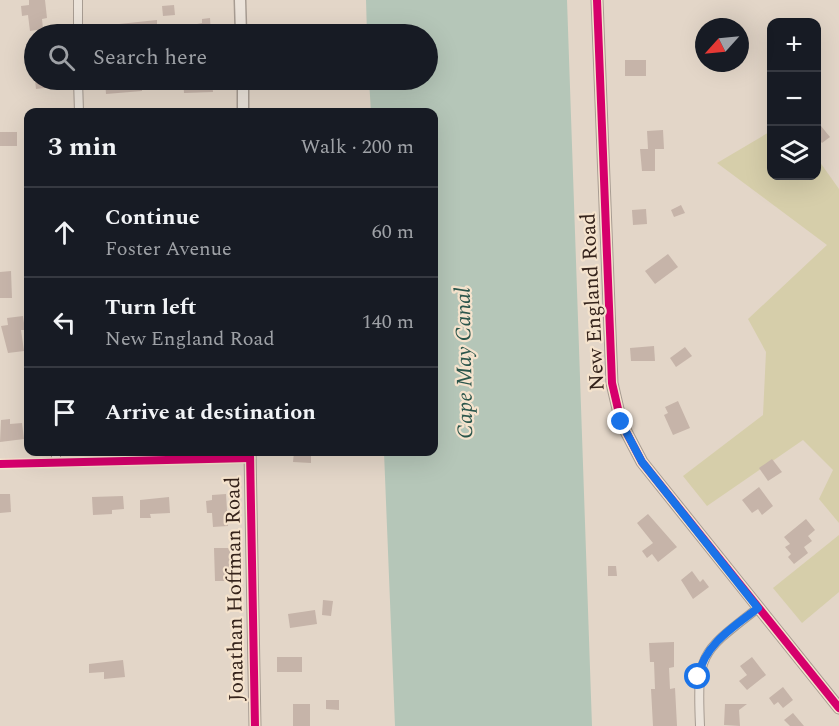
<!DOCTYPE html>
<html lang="en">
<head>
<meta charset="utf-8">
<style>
	:root { --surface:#171b24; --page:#242831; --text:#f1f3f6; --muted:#9ea1a6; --line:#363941 }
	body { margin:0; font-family:Spectral,serif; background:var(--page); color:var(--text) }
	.controls { position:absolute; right:18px; top:18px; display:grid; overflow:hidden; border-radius:12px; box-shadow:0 6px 24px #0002 }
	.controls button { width:54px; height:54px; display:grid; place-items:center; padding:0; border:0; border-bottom:2px solid var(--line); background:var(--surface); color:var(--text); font:30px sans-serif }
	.compass { position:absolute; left:695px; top:18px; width:54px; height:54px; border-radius:50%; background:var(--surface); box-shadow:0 6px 24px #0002; rotate:243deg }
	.stop { position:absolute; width:18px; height:18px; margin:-14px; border:4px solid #1a73e8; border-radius:50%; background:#fff }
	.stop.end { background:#1a73e8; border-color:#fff; box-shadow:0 2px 6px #0008 }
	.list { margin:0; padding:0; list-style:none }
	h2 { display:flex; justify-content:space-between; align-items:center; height:78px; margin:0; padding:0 24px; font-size:26px }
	h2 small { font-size:20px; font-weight:400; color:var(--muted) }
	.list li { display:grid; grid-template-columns:39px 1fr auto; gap:18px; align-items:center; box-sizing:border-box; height:90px; padding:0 24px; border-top:2px solid var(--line) }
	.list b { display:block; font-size:22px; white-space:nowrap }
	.list p { margin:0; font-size:20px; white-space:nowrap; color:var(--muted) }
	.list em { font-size:20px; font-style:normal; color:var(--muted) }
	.icon { flex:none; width:33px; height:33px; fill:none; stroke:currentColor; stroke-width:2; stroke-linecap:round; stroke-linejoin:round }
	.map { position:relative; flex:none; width:839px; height:726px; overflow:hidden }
	.search { position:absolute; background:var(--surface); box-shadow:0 6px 24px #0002; left:24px; top:24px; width:414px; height:66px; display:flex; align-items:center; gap:15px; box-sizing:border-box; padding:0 21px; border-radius:33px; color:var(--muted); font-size:22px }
	.panel { position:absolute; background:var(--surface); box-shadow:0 6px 24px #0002; left:24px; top:108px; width:414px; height:348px; border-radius:12px }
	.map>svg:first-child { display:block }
	.green { fill:#d6ceaa }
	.water { fill:#b5c6b8 }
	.building { fill:#c6b4a9 }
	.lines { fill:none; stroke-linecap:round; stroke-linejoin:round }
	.minor-casing { stroke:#a79c92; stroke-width:10 }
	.tertiary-casing { stroke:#a79c92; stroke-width:13 }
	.minor { stroke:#ebe3da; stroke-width:8 }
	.tertiary { stroke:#ebe3da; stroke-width:10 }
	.cycleway-casing { stroke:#f5e3cd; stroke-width:11 }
	.cycleway { stroke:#d6006c; stroke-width:8 }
	.route { stroke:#1a73e8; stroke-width:8 }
	.labels { text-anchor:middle; stroke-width:4.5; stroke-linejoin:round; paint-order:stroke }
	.street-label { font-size:21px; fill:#35231b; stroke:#f5e3cd }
	.water-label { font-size:22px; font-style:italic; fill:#2a554b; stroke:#f5e3cd }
</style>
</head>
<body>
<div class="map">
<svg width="839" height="726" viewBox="0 0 839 726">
	<rect width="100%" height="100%" fill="#e3d6c8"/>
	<g class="green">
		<path d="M771,131L772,176H816L817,158L839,189V523L819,499L833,470L803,440L707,506L683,476L763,415L766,352L748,319L827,245L717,163Z"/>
		<path d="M839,535V592L802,623L773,588Z"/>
	</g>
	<path class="water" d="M366,0H567L592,726H395L384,452H434V112H371L369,80H428V34H367Z"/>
	<g class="building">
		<path d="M29,0H45L47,18L42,19L43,29L30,31L28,15L22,16L21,6L29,5Z"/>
		<path d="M174,5L175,15L163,16L162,6Z"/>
		<path d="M210,18L211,34H180V28L197,27V24L202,23V19Z"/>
		<path d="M157,20V33L100,34V26Z"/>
		<rect x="625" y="60" width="21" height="16"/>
		<path d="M35,80H54V87L36,89Z"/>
		<path d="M105,80H142V91L106,94Z"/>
		<path d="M183,80H212L213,92L184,93Z"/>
		<path d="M816,120L830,137L822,143L816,136Z"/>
		<path d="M663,130L664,149H655V171H642L640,149H648L647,131Z"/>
		<rect x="0" y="132" width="17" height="14"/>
		<path d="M681,205L685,213L674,217L671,210Z"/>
		<path d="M646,209L647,224L633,225L632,210Z"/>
		<path d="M668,254L678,267L655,284L645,271Z"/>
		<path d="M11,271L12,298H0V272Z"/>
		<path d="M23,316L25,330H21L24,351L8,353L1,326L8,325L7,318Z"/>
		<path d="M654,346L655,361H631L630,348Z"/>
		<path d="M685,347L692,356L676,367L670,358Z"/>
		<path d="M678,401L690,428L673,435L664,415L668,413L665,407Z"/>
		<path d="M10,419V424L22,423L24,439L0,442L1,420Z"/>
		<path d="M294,452H311V463L293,462Z"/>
		<path d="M772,459L782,472L768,481L759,468Z"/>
		<path d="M759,487L773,506L762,515L758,509L752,513L742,500Z"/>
		<path d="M0,494H10L11,512L0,513Z"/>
		<path d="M226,494L228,526L213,527L212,513H207L206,501L212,500V495Z"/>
		<path d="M123,496L124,509L112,510V514L93,515L92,497Z"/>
		<path d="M169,497L170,513L150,514L151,518H140V500Z"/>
		<path d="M648,514L677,547L658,562L652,554L647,558L642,551L653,543L637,523Z"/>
		<path d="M806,519L815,530L808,536L812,541L804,547L808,553L794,564L788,557L791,554L785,547L790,544L784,537Z"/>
		<path d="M214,548H230L231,581H215Z"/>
		<path d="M608,566H616L617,576H608Z"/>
		<path d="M692,571L700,582L703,579L709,587L693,599L681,580Z"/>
		<path d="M323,600L333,601L331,616L322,615Z"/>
		<path d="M315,610L317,624L290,628L288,614Z"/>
		<path d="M674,642V667L669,668L670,689L675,688L677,726H653L651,689H655L654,662H650L649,643Z"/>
		<rect x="277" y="657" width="25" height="15"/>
		<path d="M752,657L766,675L747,690L739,681L747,675L740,666Z"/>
		<path d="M123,660L125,677L104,679V672L89,673V664Z"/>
		<path d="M783,687L793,700L783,708L778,702L774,705L769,698Z"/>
		<path d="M326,700H339V710L326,709Z"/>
		<rect x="293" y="704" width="17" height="22"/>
		<path d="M725,704H747L739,710L740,726L724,725Z"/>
		<path d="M793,713L804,726H790L784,720Z"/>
	</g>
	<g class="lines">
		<g class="minor-casing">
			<g id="minor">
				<path d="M78,0V34"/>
				<path d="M78,80L79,112"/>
				<path d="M56,452V463"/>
				<path d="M0,464L250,458"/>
				<path d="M700,726C697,653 700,653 758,608"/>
			</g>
		</g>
		<g class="tertiary-casing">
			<g id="tertiary">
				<path d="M240,0L241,34"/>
				<path d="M597,0L612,383L621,422L642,462L839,708"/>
				<path d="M243,80V112"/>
				<path d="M250,452L255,726"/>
			</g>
		</g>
		<use href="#minor" class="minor"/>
		<use href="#tertiary" class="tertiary"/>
		<g class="cycleway-casing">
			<g id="cycleway">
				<path d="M597,0L612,383L621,422L642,462L839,708"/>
				<path d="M250,452L255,726"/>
				<path d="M0,464L250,458"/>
			</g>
		</g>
		<use href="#cycleway" class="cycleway"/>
	</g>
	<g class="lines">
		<path class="route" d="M621,422L642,462L758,608C733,627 704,645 698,677"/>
	</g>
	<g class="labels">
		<g class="street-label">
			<text transform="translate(592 302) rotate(-93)" y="7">New England Road</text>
			<text transform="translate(234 589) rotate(-91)" y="7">Jonathan Hoffman Road</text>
		</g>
		<g class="water-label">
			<text transform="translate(463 363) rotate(-91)" y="8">Cape May Canal</text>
		</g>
	</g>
</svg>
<div class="controls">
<button>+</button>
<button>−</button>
<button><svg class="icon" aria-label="layers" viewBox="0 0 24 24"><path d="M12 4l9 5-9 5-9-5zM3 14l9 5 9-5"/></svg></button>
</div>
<svg class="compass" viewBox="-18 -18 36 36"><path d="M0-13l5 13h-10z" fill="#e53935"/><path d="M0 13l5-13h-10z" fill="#9ea1a6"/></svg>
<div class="stop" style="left:698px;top:677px"></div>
<div class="stop end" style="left:621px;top:422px"></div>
<div class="search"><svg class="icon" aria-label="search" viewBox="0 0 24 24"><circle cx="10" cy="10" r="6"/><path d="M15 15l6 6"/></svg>Search here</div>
<section class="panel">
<h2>3 min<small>Walk · 200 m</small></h2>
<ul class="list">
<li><svg class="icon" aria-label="ahead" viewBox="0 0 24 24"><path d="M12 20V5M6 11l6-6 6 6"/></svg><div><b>Continue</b><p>Foster Avenue</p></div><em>60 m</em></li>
<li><svg class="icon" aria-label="left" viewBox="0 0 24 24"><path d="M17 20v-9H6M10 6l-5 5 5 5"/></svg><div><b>Turn left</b><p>New England Road</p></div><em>140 m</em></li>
<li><svg class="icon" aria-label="arrive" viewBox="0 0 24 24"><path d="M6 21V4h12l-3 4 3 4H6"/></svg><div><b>Arrive at destination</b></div></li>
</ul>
</section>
</div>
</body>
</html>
